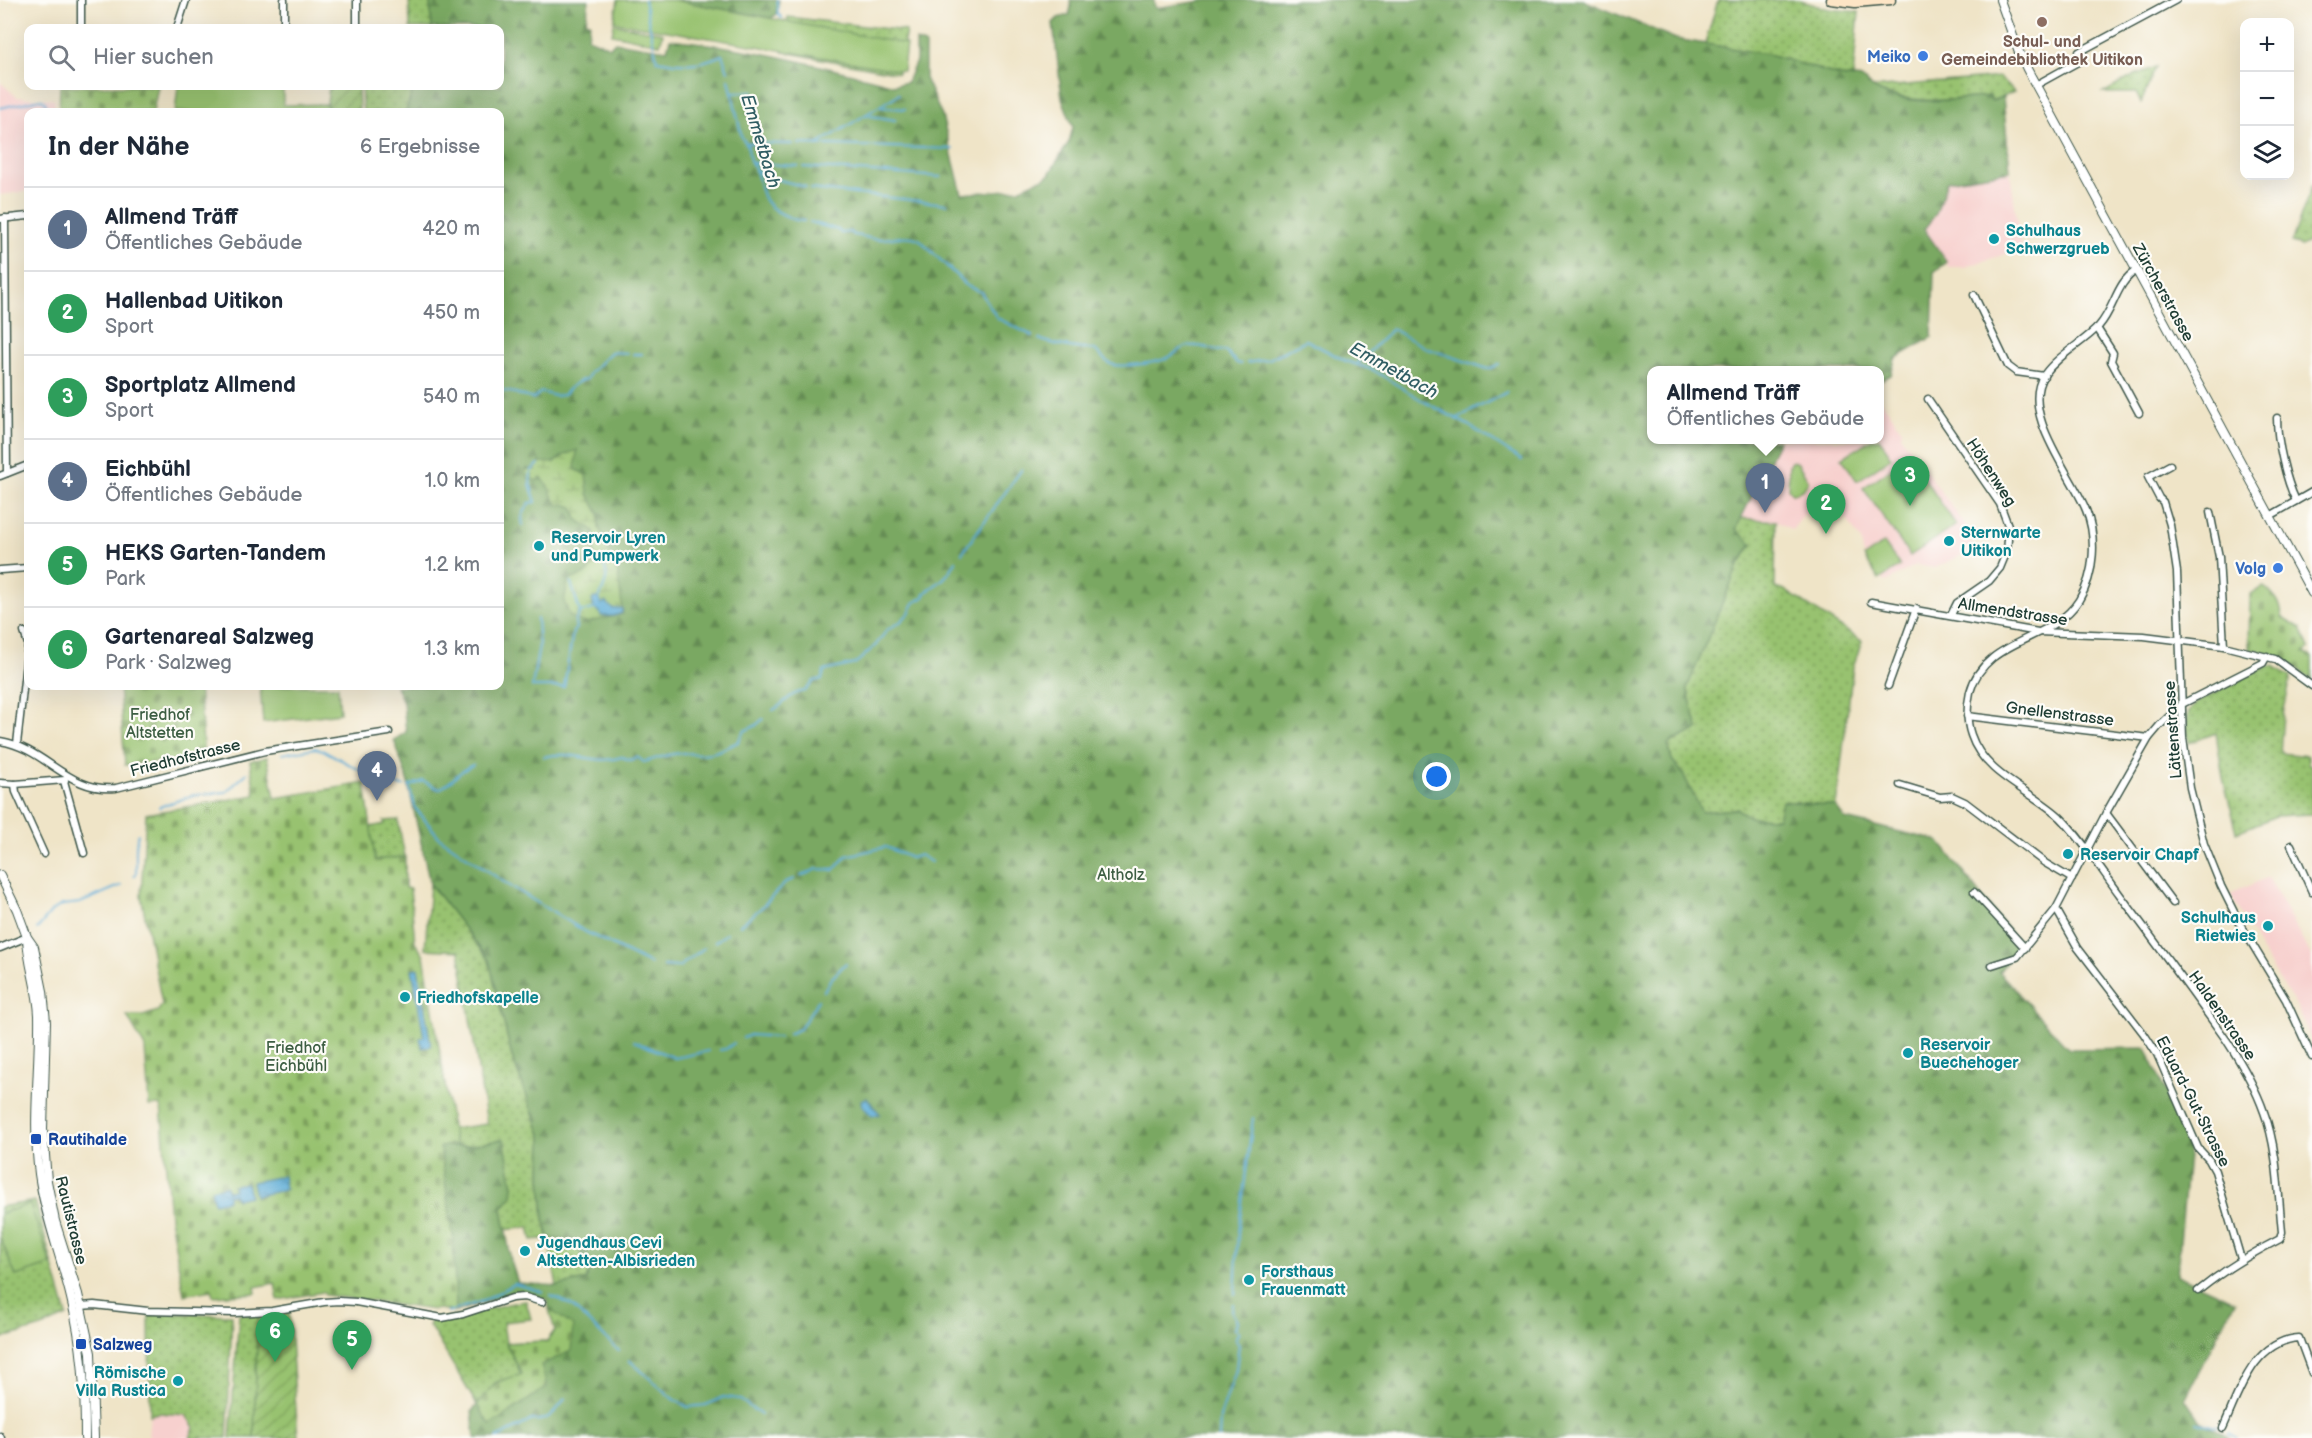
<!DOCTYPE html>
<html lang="de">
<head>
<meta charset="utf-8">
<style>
	:root { --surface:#fff; --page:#f6f6f7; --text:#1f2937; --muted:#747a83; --line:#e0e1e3; --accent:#0b8043 }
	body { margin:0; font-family:"Balsamiq Sans",sans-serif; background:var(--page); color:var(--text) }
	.controls { position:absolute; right:18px; top:18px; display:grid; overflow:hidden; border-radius:12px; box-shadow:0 6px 24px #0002 }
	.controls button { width:54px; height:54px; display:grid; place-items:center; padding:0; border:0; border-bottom:2px solid var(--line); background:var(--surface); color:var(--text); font:30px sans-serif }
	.you { position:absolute; left:1437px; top:777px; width:21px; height:21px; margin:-15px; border:4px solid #fff; border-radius:50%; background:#1a73e8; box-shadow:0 0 0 9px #1a73e833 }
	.badge { display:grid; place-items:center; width:39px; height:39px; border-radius:50%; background:var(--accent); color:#fff; font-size:20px; font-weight:700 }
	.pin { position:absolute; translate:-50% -50px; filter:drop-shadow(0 2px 3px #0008) }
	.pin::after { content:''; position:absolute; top:32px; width:21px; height:18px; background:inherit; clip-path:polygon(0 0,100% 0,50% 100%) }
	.popup { position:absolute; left:1647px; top:366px; width:237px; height:78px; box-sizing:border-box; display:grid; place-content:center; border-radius:12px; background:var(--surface); filter:drop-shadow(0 2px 4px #0005); font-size:20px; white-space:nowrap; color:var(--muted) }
	.popup b { font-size:22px; color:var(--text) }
	.popup::after { content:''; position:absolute; left:50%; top:100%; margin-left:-12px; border:12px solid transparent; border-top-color:var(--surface) }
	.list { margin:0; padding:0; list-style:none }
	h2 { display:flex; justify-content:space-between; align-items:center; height:78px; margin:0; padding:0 24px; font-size:26px }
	h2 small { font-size:20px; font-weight:400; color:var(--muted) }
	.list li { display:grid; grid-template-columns:39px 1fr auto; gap:18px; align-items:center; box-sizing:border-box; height:84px; padding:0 24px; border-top:2px solid var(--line) }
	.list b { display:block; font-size:22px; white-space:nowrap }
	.list p { margin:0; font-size:20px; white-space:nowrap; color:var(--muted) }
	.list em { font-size:20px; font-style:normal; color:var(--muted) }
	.icon { flex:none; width:33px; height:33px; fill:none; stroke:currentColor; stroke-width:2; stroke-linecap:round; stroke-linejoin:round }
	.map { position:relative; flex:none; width:2312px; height:1438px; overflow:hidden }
	.search { position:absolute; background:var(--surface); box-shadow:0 6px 24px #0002; left:24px; top:24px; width:480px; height:66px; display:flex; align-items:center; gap:15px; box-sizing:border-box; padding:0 21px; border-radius:12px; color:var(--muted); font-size:22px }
	.panel { position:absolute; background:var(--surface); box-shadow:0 6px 24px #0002; left:24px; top:108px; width:480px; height:582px; border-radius:12px }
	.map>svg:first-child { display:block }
	.built { fill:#f7d0ce }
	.grass { fill:url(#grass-dots); stroke:#5c8052; stroke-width:1.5 }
	.forest { fill:url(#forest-firs); stroke:#4c724b; stroke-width:1.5; fill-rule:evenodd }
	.wetland { fill:url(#wetland-marsh); stroke:#5c8052; stroke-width:1.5 }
	.cemetery { fill:url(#cemetery-stones); stroke:#5c8052; stroke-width:1.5 }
	.garden { fill:url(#garden-furrows); stroke:#5c8052; stroke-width:1.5 }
	.pitch { fill:#98c26f; stroke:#5c8052; stroke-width:1.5 }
	.water { fill:url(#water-ripples); stroke:#3c7484; stroke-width:1.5 }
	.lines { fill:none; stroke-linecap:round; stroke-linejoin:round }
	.stream { stroke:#5aaad5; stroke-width:2 }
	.minor-casing { stroke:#3e564a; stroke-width:9 }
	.tertiary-casing { stroke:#3e564a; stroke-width:10 }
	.secondary-casing { stroke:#3e564a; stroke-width:11 }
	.minor { stroke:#fff; stroke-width:6 }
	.tertiary { stroke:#fff; stroke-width:8 }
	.secondary { stroke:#fde5c5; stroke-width:8 }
	.education-dot { fill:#8d6e63; stroke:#fdfcf7; stroke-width:2 }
	.shop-dot { fill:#3f7fe0; stroke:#fdfcf7; stroke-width:2 }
	.culture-dot { fill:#0f9aa8; stroke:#fdfcf7; stroke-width:2 }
	.transit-dot { fill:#1a4fb4; stroke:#fdfcf7; stroke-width:2 }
	.labels { text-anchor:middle; stroke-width:4.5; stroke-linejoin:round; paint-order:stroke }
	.education-label { font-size:16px; font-weight:bold; fill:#785e54; stroke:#fdfcf7 }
	.shop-label { font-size:16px; font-weight:bold; fill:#366cbe; stroke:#fdfcf7; text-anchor:end }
	.culture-label { font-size:16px; font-weight:bold; fill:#0d838f; stroke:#fdfcf7; text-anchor:start }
	.street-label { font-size:16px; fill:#1f3d34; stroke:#fdfcf7 }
	.park-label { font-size:16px; fill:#3d5e43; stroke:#fdfcf7 }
	.transit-label { font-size:16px; font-weight:bold; fill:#164399; stroke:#fdfcf7; text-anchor:start }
	.water-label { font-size:18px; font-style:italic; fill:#315e64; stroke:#fdfcf7 }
</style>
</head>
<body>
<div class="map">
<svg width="2312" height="1438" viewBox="0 0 2312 1438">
	<defs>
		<pattern id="grass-dots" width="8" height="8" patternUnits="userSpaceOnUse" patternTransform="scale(1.5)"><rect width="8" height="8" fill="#98c26f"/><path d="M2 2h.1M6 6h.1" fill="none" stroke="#7b9f5c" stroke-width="1.8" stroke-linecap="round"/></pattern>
		<pattern id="forest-firs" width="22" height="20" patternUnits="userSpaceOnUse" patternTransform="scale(1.5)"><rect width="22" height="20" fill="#7aa862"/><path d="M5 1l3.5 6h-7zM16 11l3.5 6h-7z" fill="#638a52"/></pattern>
		<pattern id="wetland-marsh" width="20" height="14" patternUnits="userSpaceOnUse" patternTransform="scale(1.5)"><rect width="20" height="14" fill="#98c26f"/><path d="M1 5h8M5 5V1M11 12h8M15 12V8" fill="none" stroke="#7b9f5c"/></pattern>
		<pattern id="cemetery-stones" width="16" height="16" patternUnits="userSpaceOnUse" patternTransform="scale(1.5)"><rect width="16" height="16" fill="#98c26f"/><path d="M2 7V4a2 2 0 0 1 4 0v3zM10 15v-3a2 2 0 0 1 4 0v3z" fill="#7b9f5c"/></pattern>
		<pattern id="garden-furrows" width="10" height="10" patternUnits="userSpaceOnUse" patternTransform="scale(1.5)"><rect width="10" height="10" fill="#98c26f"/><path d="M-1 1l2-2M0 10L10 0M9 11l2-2" fill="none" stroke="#7b9f5c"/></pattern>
		<pattern id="water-ripples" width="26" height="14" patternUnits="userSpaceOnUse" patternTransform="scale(1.5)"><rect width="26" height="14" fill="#5aaad5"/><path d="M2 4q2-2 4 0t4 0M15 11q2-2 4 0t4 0" fill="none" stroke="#4a8cae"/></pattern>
	</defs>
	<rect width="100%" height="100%" fill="#fdfcf7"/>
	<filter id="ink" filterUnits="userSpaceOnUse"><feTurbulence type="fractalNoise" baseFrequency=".0167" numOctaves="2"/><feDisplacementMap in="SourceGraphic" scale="12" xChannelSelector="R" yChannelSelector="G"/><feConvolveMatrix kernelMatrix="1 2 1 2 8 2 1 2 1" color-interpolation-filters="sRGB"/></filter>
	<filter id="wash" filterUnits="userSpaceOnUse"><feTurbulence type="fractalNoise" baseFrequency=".008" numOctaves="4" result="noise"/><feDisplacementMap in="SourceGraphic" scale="24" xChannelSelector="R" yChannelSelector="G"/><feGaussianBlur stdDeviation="1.35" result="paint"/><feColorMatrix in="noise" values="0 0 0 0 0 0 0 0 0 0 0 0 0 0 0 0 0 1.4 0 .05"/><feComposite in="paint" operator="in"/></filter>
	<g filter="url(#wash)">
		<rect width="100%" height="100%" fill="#efe4c7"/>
		<g class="built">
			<path d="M0,82L17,97L54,99L55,112H28V191L0,195Z"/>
			<path d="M2010,171L2021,249L1965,267H1949L1924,229L1936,214L1947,180Z"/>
			<path d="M1879,397L1902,430L1901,436L1971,533L1972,550L1935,568L1916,565L1886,582L1875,574L1864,558L1861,541L1836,502L1825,498L1807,511L1792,530L1776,521L1740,518L1779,440H1879Z"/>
			<path d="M2268,877L2312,958V1041L2295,1004L2273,971L2230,894Z"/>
			<path d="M158,1413L186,1415L190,1418L194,1427L190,1438H152L148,1435L150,1416Z"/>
		</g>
		<g class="grass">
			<path d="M409,0H430L432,28H410Z"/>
			<path d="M1718,0H1798L1829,9L1859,12L1853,77L1840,76L1772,55L1705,44Z"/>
			<path d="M788,17L906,31L898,73L782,52Z"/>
			<path d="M2156,67L2141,103L2136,93H2103L2135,75Z"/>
			<path d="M2000,77L2014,92L1992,101L1990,96C1949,101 1908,105 1870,88Z"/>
			<path d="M361,86H410L412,92L406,112H363Z"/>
			<path d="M2312,185V233L2309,242L2301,246L2291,243Z"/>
			<path d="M1740,518L1776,521L1775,587L1777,589H1783L1862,641L1853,667L1836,806L1783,801L1779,818L1750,817L1737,809L1701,812L1683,774L1672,760L1668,744L1698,729L1687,688L1738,566L1752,545L1736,530Z"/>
			<path d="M2267,666H2274L2291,677L2283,715L2280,753L2308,756V764L2312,765V814L2276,816L2237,832L2223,778L2216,733L2189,743C2187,727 2183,714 2196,703Z"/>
			<path d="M398,820L405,857L375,860L370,827L385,824L384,821Z"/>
			<path d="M430,884L489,960L512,1057L542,1137L541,1177L544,1219L548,1237L575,1240L590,1270L586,1280L557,1286L549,1242L542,1239L532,1240L529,1227L505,1230L502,1208L512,1197L466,1146L455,1145L452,1129L487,1124L459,951L425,949Z"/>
			<path d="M35,1201L67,1316L42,1327L0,1339V1207Z"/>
			<path d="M526,1301L531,1319L503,1322L506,1343L522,1375L497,1382L477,1405L429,1325L433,1319C466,1320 493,1304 526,1301Z"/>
			<path d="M149,1313L232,1315L227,1438H190L194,1427L186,1415L158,1413L150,1415Z"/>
			<path d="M239,1314H258L254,1438H230Z"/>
		</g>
		<g class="forest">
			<path d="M430,0H589L586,21L590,22L588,38L610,47L615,42L667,50L670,39C746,47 820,65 894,85L907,82L916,61V41L925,44V78L942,116L962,194L1019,189L1048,176L1069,142L1073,127L1062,98L1053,23L1058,18L1069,15L1071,7L1070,0H1154L1155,8L1208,0H1583L1676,39L1772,55L1840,76L1863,79C1888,110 1955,100 1990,96L1992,101L2003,97L2010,171L1947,181L1936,214L1924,229L1947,262L1934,272L1932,337L1895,359L1891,375L1879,381V370H1651V440H1779L1736,529L1752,544L1738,566L1687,688L1698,729L1668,744L1672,760L1683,774L1702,812L1737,809L1750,817L1778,818L1782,801L1836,806L1845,819L1939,841L2019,944L1999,972L2069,1049L2146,1048L2189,1145L2177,1275L2235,1301L2185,1399L2200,1421L2230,1438H475L472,1411L497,1382L522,1375L506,1343L547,1341L555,1330L547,1300L514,1293L456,1312L453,1236L440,1146H466L504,1139L513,1186L512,1197L502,1208L511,1261L518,1283L557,1286L586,1280L589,1270L575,1241L549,1238L544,1219L541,1177L542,1137L512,1057L489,960L430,884L407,779L394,740L406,732L403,702L396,686H500V112H406L412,92L410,86H500V28H432ZM561,457L575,469L586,475L588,494L599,514V528L608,545L570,618L585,574L597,562C592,551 595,543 594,531L577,519L573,507L553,499C550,483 541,478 528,469C538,470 554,464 561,457Z"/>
			<path d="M674,0H779L776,15L771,18Z"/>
		</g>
		<path class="wetland" d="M577,450L575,469L586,475L588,494L599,514V528L608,545L618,574L623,614L586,623L571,618L564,602L568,581L585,574L597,562C592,551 595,543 594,531L577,519L573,507L564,504L558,505C550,496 552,489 542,478L536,481L528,478L524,470H535L540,462L554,463L561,457Z"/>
		<g class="cemetery">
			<path d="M60,86H158L153,112H59Z"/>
			<path d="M2264,587C2276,596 2281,602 2282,617L2301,628L2309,649L2304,653L2312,657V680L2283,658L2249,648L2250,594Z"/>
			<path d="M119,686H199L204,759L181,765L179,760L125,765Z"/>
			<path d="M267,757L275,798L365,783L375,860L405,857V888L410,889L415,942L424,955L455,1145L440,1147L453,1236L456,1312L439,1309L434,1310L325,1295L323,1292L278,1300L275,1283L255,1287L256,1293L213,1296L211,1290L184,1295L170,1218L161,1105L149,1106L145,1048L127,1016H143L158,1011L162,1004L141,896L146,814L255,795L250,761Z"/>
			<path d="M549,1309L573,1326L571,1351L541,1365L547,1387L490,1425L477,1405L497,1382L522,1374L506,1343L547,1341L555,1331Z"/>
		</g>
		<g class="garden">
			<path d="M329,86H358L359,112H326Z"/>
			<path d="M289,1311L298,1438H254L258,1314Z"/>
		</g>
		<g class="pitch">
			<path d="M618,0H674L906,44L903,71L614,22Z"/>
			<path d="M614,24L663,33L660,44L612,34Z"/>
			<path d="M178,86H283V105L327,104L326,112H175Z"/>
			<path d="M1879,438L1892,457L1857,481L1842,458L1870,440Z"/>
			<path d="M1909,456L1956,525L1910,556L1863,488Z"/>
			<path d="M1791,461L1797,462L1809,481L1804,489L1793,494L1788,489L1789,465Z"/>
			<path d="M1884,543L1900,566L1879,580L1864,557Z"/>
			<path d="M260,686H338L340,713L263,723Z"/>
			<path d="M30,1204L51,1264L16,1276L0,1237V1214Z"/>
		</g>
		<g class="water">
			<path d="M594,598H599L602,604L605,602L613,609L622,608V613L614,616H601L600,612L594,609L592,600Z"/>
			<path d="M418,968L431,1046L422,1048L420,1038L424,1037L412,969Z"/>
			<path d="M867,1098L880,1114L872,1116L862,1106L861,1100Z"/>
			<path d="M283,1176L285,1190L255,1196L252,1182Z"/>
			<path d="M247,1183L250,1196L236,1199L234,1194L228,1195V1200L214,1203L211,1189L226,1186L227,1191L234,1190L233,1185Z"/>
		</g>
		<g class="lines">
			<g class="stream">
				<path d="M644,0L657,60C684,65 697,66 722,55L728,71"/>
				<path d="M777,0L778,14L782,18"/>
				<path d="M729,79L742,138C749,145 748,151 750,160C751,163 753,165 755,168C763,190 758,202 782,214C790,218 796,221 804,221"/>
				<path d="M733,93L753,91"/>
				<path d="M881,107L905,109"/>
				<path d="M0,108L41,99L45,102L47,112"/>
				<path d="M865,115L895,120"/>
				<path d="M747,143L793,144"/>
				<path d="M799,144L953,149"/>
				<path d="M817,145L899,94"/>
				<path d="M753,163L798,166"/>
				<path d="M804,167L941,177"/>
				<path d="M755,170L772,178L806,187"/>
				<path d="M811,189L947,204"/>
				<path d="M810,222L838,230L841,233L850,232L853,235C863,235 867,239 876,239C891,240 905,233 919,239L967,286L981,292L997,318L1033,336"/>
				<path d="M1039,339C1051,344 1080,350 1094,349C1099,353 1104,361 1111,364C1119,368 1155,363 1165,359C1173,356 1180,348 1189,346C1206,344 1211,352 1225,351L1237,363L1241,364"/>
				<path d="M633,354H642"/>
				<path d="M1247,363L1269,359L1306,340L1346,361L1373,370L1423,401L1468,425L1521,460"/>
				<path d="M1358,363L1392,329L1426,348L1488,369L1499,365"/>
				<path d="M500,390L515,393L533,399L541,392L555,396L563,395C569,388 577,380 587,379L590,373L611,352L627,353"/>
				<path d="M1456,419L1507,392"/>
				<path d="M523,525C520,514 525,513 529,503L536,502L530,484L531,471L539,464"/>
				<path d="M962,553L1022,469"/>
				<path d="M571,583L580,612"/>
				<path d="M599,598C607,580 610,576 601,558"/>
				<path d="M537,619L539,646L532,687H564L573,632L576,628L575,622L580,612L594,609"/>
				<path d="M773,710C785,704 790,692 805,691L814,681L822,679L824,671L855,664L876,645L887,630L900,622L909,613L914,603L924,597C926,589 935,586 941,581C948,575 952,569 956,561"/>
				<path d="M282,754L315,748L323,750C343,760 383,786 404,786"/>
				<path d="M544,757C570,749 596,766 622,757L630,760L637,757L644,762C655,759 671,753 682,753C691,753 701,755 711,753C718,752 730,745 738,742L744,731L755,726L763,719"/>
				<path d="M409,786L415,808L440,838L511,887"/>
				<path d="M410,786L423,781L439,789C453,783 457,771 473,765"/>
				<path d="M159,807L194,795L226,792L247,773"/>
				<path d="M134,876L136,874C137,860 134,848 138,834"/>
				<path d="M801,876L817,869L834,870L846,856L886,847L911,858L920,855L931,862"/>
				<path d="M514,888L549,910"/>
				<path d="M552,911L584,931L650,964"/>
				<path d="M740,925L761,908L786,882L794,879"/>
				<path d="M37,929L53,910L63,905L80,903L122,885"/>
				<path d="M715,942L727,933"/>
				<path d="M664,966L679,967L704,948"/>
				<path d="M824,991L830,980L846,963"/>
				<path d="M788,1034L800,1029L818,1000"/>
				<path d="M743,1038L750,1035L779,1037"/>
				<path d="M634,1041L675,1058L708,1051"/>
				<path d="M720,1050L726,1049L734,1043"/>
				<path d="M1235,1294L1238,1233L1253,1118"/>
				<path d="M551,1296L571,1305L619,1351"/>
				<path d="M448,1312L483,1301L515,1284L543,1292"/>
				<path d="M629,1360L673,1399L688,1407L706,1405L723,1397L739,1399L761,1415"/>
				<path d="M2196,1422L2217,1427"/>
				<path d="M2229,1433L2238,1438"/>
				<path d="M497,1438L532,1420C547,1423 558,1410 565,1398"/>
				<path d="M1219,1438L1220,1417L1236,1370L1239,1344L1235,1339L1239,1332L1235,1329L1237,1321L1232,1312L1233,1304"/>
			</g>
		</g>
	</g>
	<g filter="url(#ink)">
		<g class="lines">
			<g class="minor-casing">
				<g id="minor">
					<path d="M81,0V28"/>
					<path d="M284,0V28"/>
					<path d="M177,28L186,0"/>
					<path d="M357,28V0"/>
					<path d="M2036,85L2083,59L2079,52L2176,0"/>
					<path d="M5,218L7,473"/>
					<path d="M0,219L28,216"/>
					<path d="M2137,270C2116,282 2115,308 2099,326C2083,343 2058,355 2044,375C2019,412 2072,475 2086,510C2097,537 2095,574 2079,600C2052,643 1985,637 1970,692C1967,706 1966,721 1971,735C1984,775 2031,790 2060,817C2083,840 2100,868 2120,895C2156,943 2192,992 2227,1041C2242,1064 2255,1086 2264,1112C2278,1149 2278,1193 2282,1232L2280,1239C2250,1254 2224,1270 2198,1291"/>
					<path d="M1974,295L2008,366L2016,372L2044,376"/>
					<path d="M2097,328L2113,353L2111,361L2139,413"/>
					<path d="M1928,399L2000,504L2009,528L2007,551L2000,568L1989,581L1957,603L1951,615"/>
					<path d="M2277,418C2277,442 2286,480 2296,501"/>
					<path d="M2170,465L2148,477L2159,498L2163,502L2170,525L2177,572L2183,738L2190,788L2204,844L2221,886L2240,924L2286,1000L2312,1057"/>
					<path d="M0,476L28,465"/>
					<path d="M2210,512L2219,557L2224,646"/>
					<path d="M2270,516L2312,492"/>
					<path d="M0,570L28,568"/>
					<path d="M1871,602L2038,632L2144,636L2224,646L2275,659L2312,686"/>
					<path d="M1888,686L1916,609"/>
					<path d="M1967,716L2149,738"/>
					<path d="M0,741C46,748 68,793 116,788L265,751L389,732"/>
					<path d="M17,744L28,644L24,632"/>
					<path d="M64,781L84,853"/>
					<path d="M0,783L15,784L65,780"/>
					<path d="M15,784L16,792L44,854"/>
					<path d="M1900,785L1940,797L1952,796L1965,802L2045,863L2072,879"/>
					<path d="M2106,813L2173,903"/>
					<path d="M2291,845L2312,892"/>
					<path d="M1974,892L2025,948"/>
					<path d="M2056,909L2078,948L2144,1034L2157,1054L2198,1148L2209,1160L2215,1171L2241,1259"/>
					<path d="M0,948L27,937"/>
					<path d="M1992,965L2017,957L2056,909L2106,813L2149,738L2160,725L2182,704L2263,663L2267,656"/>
					<path d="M81,1306L94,1305L148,1311L235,1313L272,1311L324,1302L339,1301L356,1302L442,1318L463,1314L512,1298L525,1297L542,1302"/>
					<path d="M2223,1428C2239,1393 2253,1341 2299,1338L2312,1373"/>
					<path d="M0,1436L1,1438"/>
				</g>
			</g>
			<g class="tertiary-casing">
				<g id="tertiary">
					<path d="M2000,0L2018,50L2027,69L2312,593"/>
					<path d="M0,875L17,910L27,937L34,947L43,991L46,1022L43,1129L47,1181L55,1221L78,1294L91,1353L94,1438"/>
					<path d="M27,938C28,964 38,989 39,1015C40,1068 32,1121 39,1174C45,1217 61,1256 71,1298C83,1346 85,1389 85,1438"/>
				</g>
			</g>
			<g class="secondary-casing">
				<path id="secondary" d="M1831,0L1855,3L1891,0"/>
			</g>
			<use href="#minor" class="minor"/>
			<use href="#tertiary" class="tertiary"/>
			<use href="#secondary" class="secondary"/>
		</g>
	</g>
	<circle class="education-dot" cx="2042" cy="22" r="6"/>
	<g class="shop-dot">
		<circle cx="1923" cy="56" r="6"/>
		<circle cx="2278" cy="568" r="6"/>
	</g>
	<g class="culture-dot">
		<circle cx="1994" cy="239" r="6"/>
		<circle cx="1949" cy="541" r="6"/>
		<circle cx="539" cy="546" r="6"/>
		<circle cx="2068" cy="854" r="6"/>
		<circle cx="2268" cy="926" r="6"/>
		<circle cx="405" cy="997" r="6"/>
		<circle cx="1908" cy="1053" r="6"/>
		<circle cx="525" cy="1251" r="6"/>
		<circle cx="1249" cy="1280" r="6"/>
		<circle cx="178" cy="1381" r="6"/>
	</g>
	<g class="transit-dot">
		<rect x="30" y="1133" width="12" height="12" rx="3"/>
		<rect x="75" y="1338" width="12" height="12" rx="3"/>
	</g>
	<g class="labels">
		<g class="education-label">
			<text x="2042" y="47">Schul- und<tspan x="2042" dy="18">Gemeindebibliothek Uitikon</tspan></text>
		</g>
		<g class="shop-label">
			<text x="1911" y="62">Meiko</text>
			<text x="2266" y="574">Volg</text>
		</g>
		<g class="culture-label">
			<text x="2006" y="236">Schulhaus<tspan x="2006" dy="18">Schwerzgrueb</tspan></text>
			<text x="1961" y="538">Sternwarte<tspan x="1961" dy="18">Uitikon</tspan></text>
			<text x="551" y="543">Reservoir Lyren<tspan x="551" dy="18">und Pumpwerk</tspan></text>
			<text x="2080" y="860">Reservoir Chapf</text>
			<text x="2256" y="923" text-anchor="end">Schulhaus<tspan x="2256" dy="18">Rietwies</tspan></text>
			<text x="417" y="1003">Friedhofskapelle</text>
			<text x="1920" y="1050">Reservoir<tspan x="1920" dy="18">Buechehoger</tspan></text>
			<text x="537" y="1248">Jugendhaus Cevi<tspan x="537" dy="18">Altstetten-Albisrieden</tspan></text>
			<text x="1261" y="1277">Forsthaus<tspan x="1261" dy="18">Frauenmatt</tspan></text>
			<text x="166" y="1378" text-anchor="end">Römische<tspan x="166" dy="18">Villa Rustica</tspan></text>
		</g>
		<g class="street-label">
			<text transform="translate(2164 292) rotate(61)" y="6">Zürcherstrasse</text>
			<text transform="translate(1992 472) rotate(57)" y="6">Höhenweg</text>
			<text transform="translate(2013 611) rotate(9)" y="6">Allmendstrasse</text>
			<text transform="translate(2060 713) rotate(7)" y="6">Gnellenstrasse</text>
			<text transform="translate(2172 730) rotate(-94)" y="6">Lättenstrasse</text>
			<text transform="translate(185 757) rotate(-14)" y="6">Friedhofstrasse</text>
			<text transform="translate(2223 1015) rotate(55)" y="6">Haldenstrasse</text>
			<text transform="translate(2194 1101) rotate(63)" y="6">Eduard-Gut-Strasse</text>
			<text transform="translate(72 1220) rotate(76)" y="6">Rautistrasse</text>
		</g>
		<g class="park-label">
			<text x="160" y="720">Friedhof<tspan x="160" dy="18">Altstetten</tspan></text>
			<text x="1121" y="880">Altholz</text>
			<text x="296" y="1053">Friedhof<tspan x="296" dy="18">Eichbühl</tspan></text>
		</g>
		<g class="transit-label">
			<text x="48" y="1145">Rautihalde</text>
			<text x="93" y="1350">Salzweg</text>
		</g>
		<g class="water-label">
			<text transform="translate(761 141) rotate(73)" y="6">Emmetbach</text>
			<text transform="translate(1394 370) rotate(29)" y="6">Emmetbach</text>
		</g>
	</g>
</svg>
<div class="controls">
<button>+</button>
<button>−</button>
<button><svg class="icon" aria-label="layers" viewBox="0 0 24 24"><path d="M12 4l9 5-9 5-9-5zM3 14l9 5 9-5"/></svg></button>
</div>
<div class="you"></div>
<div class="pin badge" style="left:1765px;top:513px;background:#5c6f8a">1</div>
<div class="popup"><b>Allmend Träff</b>Öffentliches Gebäude</div>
<div class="pin badge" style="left:1826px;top:534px;background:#2e9e5b">2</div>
<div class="pin badge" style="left:1910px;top:506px;background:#2e9e5b">3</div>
<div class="pin badge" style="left:377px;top:801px;background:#5c6f8a">4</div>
<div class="pin badge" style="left:352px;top:1370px;background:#2e9e5b">5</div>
<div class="pin badge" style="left:275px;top:1362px;background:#2e9e5b">6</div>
<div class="search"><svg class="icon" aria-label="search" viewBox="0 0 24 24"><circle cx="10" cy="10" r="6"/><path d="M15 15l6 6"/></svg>Hier suchen</div>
<section class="panel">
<h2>In der Nähe<small>6 Ergebnisse</small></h2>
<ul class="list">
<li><span class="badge" style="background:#5c6f8a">1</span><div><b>Allmend Träff</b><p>Öffentliches Gebäude</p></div><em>420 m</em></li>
<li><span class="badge" style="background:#2e9e5b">2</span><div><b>Hallenbad Uitikon</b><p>Sport</p></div><em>450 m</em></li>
<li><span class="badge" style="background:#2e9e5b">3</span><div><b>Sportplatz Allmend</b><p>Sport</p></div><em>540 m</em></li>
<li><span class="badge" style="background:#5c6f8a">4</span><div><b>Eichbühl</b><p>Öffentliches Gebäude</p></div><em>1.0 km</em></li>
<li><span class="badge" style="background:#2e9e5b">5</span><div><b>HEKS Garten-Tandem</b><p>Park</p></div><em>1.2 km</em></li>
<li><span class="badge" style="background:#2e9e5b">6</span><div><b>Gartenareal Salzweg</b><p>Park · Salzweg</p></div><em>1.3 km</em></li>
</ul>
</section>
</div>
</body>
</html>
